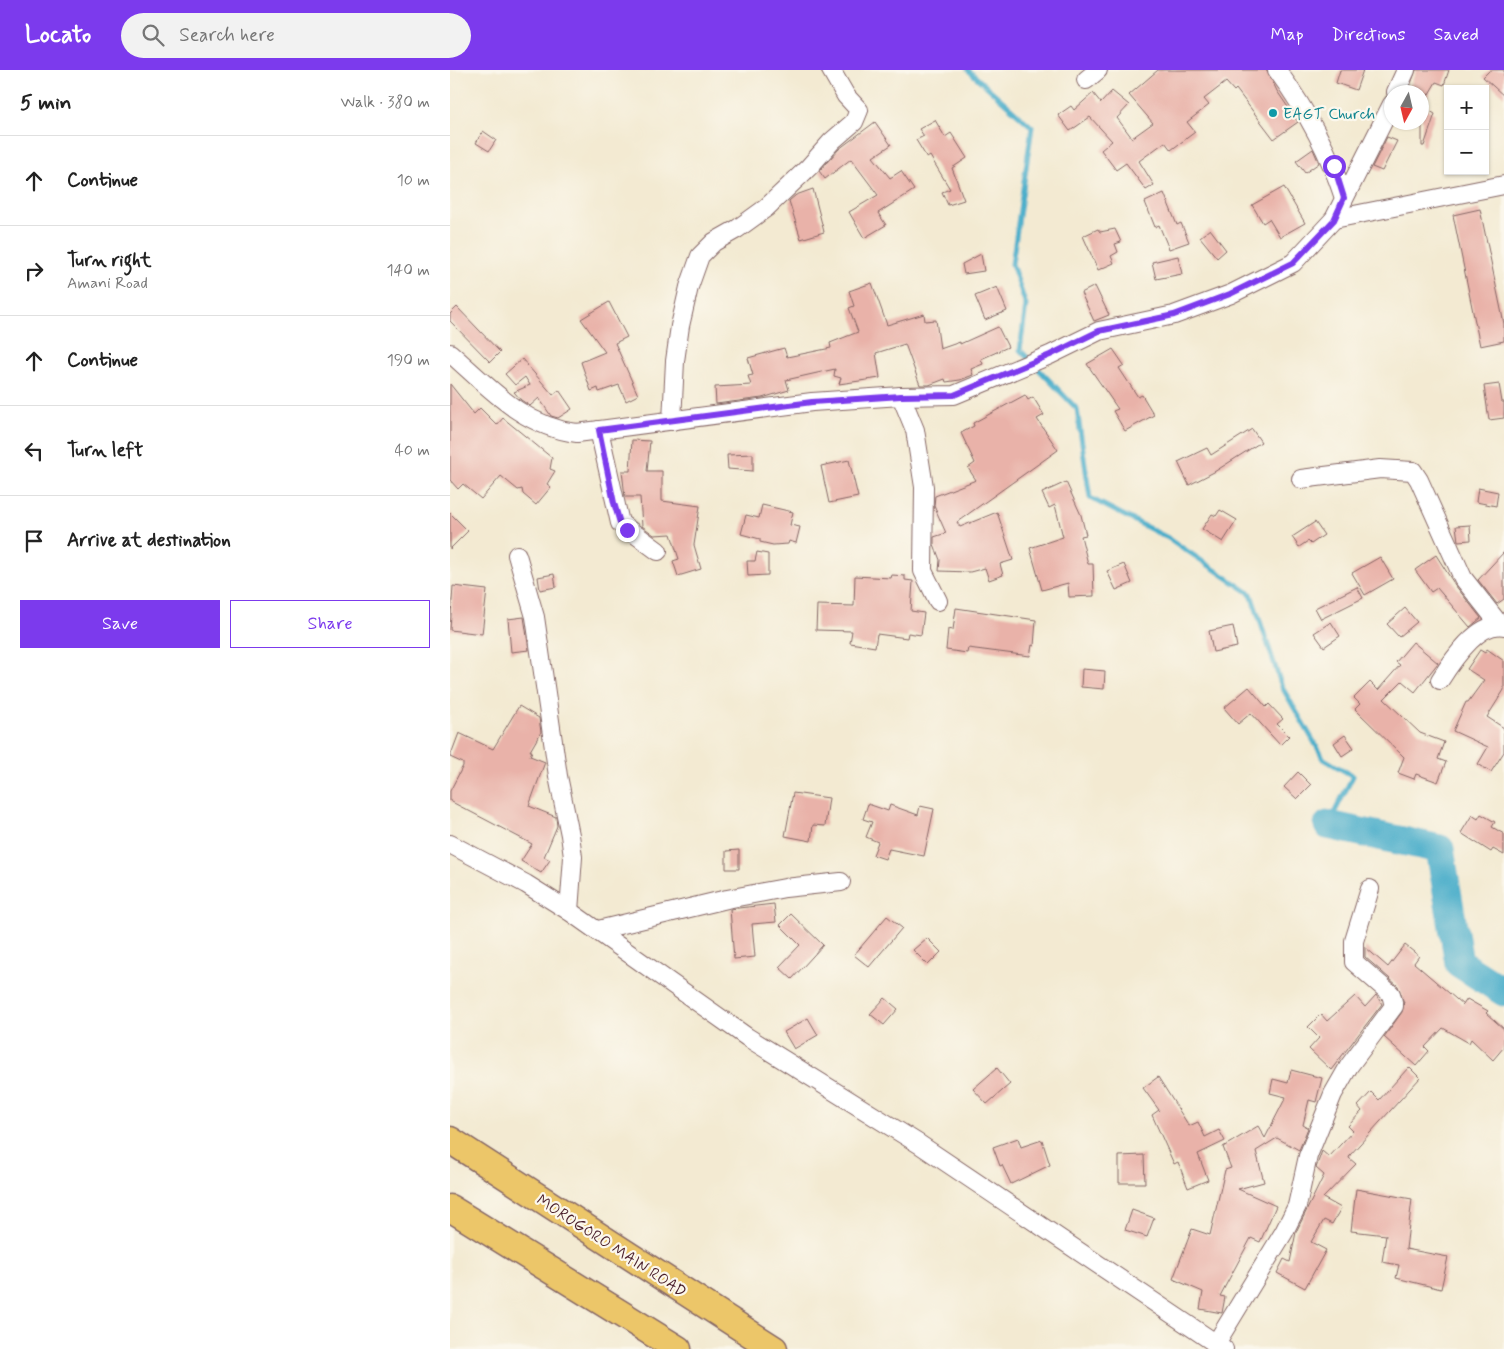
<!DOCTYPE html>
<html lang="en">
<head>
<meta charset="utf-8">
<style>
	:root { --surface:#fff; --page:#f2f2f2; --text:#222; --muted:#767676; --line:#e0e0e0; --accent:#7c3aed }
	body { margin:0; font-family:Mynerve,sans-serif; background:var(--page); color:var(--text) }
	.controls { position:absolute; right:15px; top:15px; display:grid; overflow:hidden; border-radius:0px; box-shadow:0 1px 4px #0004 }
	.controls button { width:45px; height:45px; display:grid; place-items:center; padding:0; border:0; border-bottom:1px solid var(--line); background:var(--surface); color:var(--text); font:25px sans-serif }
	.compass { position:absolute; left:934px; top:15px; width:45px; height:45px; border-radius:50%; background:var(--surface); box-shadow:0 1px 4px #0004; rotate:188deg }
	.stop { position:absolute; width:15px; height:15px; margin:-11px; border:4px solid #7c3aed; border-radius:50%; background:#fff }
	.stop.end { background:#7c3aed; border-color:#fff; box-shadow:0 1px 5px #0008 }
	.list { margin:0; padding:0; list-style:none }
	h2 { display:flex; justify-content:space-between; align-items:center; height:65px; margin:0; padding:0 20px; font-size:21px }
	h2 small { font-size:16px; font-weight:400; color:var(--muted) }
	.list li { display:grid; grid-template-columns:32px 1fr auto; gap:15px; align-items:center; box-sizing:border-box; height:90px; padding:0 20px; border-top:1px solid var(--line) }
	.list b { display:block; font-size:19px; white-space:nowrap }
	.list p { margin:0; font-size:16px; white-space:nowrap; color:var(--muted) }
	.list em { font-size:16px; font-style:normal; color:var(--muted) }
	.actions { display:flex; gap:10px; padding:15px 20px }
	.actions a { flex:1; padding:11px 0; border:1px solid var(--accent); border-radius:0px; text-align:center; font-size:18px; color:var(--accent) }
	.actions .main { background:var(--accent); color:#fff }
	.icon { flex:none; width:28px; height:28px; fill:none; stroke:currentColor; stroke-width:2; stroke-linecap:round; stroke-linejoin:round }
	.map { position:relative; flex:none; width:1054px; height:1279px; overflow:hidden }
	header { display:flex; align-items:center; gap:30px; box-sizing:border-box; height:70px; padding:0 25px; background:var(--accent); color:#fff }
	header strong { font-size:24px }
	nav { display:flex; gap:28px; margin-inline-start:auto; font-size:18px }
	.search { width:350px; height:45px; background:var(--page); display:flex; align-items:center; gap:12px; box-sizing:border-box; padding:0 18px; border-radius:28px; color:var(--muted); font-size:19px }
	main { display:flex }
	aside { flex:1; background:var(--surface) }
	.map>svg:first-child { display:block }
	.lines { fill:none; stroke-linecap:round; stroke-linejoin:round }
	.stream { stroke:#4baeca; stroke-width:5 }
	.river { stroke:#4baeca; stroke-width:29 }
	.building { fill:#e9b2a9 }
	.minor-casing { stroke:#856665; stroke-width:20 }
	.highway-casing { stroke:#856665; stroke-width:29 }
	.minor { stroke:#fff; stroke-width:18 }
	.highway { stroke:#ecc669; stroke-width:26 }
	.route { stroke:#7c3aed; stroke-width:6 }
	.culture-dot { fill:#0f9aa8; stroke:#fbf7ec; stroke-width:2 }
	.labels { text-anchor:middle; stroke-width:4.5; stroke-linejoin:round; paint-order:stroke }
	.culture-label { font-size:16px; fill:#0d838f; stroke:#fbf7ec; text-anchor:start }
	.street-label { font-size:16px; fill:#4a1f2b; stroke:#fbf7ec }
</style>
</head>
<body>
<header>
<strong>Locato</strong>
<div class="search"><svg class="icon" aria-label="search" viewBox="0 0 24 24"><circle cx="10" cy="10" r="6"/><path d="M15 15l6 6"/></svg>Search here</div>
<nav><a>Map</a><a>Directions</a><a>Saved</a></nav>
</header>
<main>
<aside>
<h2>5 min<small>Walk · 380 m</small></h2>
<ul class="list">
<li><svg class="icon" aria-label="ahead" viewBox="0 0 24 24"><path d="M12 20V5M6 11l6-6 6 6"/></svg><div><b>Continue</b></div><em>10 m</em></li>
<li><svg class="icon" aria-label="right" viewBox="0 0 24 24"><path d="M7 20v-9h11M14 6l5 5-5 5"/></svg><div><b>Turn right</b><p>Amani Road</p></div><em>140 m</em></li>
<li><svg class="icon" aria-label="ahead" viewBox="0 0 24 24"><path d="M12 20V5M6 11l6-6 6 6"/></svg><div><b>Continue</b></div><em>190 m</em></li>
<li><svg class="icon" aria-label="left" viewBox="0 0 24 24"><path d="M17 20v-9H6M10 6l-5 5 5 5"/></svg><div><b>Turn left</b></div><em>40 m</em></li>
<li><svg class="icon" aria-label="arrive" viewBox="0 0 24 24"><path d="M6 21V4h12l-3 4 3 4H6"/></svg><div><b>Arrive at destination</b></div></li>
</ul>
<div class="actions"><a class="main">Save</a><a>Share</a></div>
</aside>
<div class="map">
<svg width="1054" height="1279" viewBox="0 0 1054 1279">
	<rect width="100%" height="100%" fill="#fbf7ec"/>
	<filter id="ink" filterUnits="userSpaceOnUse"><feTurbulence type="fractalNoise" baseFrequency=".02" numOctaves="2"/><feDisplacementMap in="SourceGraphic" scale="10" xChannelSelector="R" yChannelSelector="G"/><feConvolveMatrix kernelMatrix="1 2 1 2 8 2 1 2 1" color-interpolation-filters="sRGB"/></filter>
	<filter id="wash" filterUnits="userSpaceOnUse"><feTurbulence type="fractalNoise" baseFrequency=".0096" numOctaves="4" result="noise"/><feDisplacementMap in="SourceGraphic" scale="20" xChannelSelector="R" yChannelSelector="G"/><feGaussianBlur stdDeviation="1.12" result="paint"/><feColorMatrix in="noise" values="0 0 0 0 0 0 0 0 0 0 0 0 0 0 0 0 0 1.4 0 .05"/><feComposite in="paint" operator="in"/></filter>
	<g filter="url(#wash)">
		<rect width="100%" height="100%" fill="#f3ead2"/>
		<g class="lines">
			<path class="stream" d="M518,0L582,57L562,194L576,235L570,280L627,339L640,428L718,468L801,524L832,617L874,689L903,706L878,755"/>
			<path class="river" d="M878,755L990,779L1009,893L1054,922"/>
		</g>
		<g id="blocks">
			<g class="building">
				<path d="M708,0H817L827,21L848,52L824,69L786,19L784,21L776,12L754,29L759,35L737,52L745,62L721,80L715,72L689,91L704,115L696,120L676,93L666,100L651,80L662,71L640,47L620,61L608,45L621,36L624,40L643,23L651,33L662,21L679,35L667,48L682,68L703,53L679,25Z"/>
				<path d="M890,0H913L906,20L886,13Z"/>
				<path d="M966,0H999L994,15L986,12L976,29L972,26V22L959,19Z"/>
				<path d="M1040,0H1054V26L1033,7Z"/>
				<path d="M972,36L985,44L974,76H972Z"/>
				<path d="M485,50L495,67L501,63L517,88L502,98L514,130L498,135L492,122L500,119L480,86L477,88L466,70L474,66L469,59Z"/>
				<path d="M425,52L441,75L423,87L440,108L451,101L464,120L428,143L436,155L414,168L399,142L428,125L401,89L375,109L369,101L389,79Z"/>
				<path d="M33,61L46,70L39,81L26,73Z"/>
				<path d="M937,67L947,71L932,101L922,97Z"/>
				<path d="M863,79L869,93L855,103L846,91Z"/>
				<path d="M834,117L855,153L830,167L819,149L813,153L802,135Z"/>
				<path d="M363,119L374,162L351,169L339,131L346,125Z"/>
				<path d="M714,123L727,155L731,153L739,172L719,179L709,155L705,157L695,132Z"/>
				<path d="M1030,139L1054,254V271L1030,276L1003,145Z"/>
				<path d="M648,159L650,162L665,159L671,172L665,174L668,182L661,186L664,193L648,200L633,166Z"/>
				<path d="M760,159L776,180L767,188L750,167Z"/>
				<path d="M531,184L534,201L514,204L512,194Z"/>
				<path d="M728,186L732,204L706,209L702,192Z"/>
				<path d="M422,213L437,255L474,244L475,251L486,250L490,279L510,272V274L548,257L558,277L531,289L533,294L521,299L523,305L510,310L496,312L495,309L479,315H470L455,274L426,283L430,308L389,314L391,308L384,306L385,299L336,310L339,320L312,328L266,334L265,317L301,315L298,306L303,305L298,288L334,278L337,287L381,278L380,273L408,262L399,238L404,236L399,221Z"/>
				<path d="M645,216L659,245L644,251L631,223Z"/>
				<path d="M547,217L557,241L535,250L525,226Z"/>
				<path d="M159,232L177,267L165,273L188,325L176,331L169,315L149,322L148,318L141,321L131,292L155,282L131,249Z"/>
				<path d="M7,237L50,282L40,292L0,251V244Z"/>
				<path d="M663,279L674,295L669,298L688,327L692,325L704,345L675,361L663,341L668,339L637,294Z"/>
				<path d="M72,289L103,325L109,320L122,339L108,348L101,346L89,328L80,336L71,330L64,322L80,315L75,307L65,315L55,304Z"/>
				<path d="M0,314L24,344L30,338L47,355L53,348L102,388L100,399L105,401L97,414L101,417L86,435L73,424L72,419L68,420L51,406L31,429L13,414L8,419L0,410Z"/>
				<path d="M1049,314L1052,332H1054V348L1039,350L1034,316Z"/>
				<path d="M575,325L578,330L583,327L594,345L587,349L608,380L507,452L510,457L547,442L563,490L550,494L553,505L539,510L535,498L520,502L489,501L490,490L484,474V467L496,463L484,436L485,426L526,410L518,398L525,393L511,363L524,356L523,353Z"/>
				<path d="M802,359L811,372L764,402L739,415L728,392L757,378L761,385Z"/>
				<path d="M182,370L200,371L197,401H212V431L250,436L244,475L251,499L228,506L223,491L229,489L221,464L204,465L192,456L190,427H175L172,401H180Z"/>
				<path d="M303,384V401L278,399L277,385Z"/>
				<path d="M399,390L408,427L379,433L371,396Z"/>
				<path d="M616,412L631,445L636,465L631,466L638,494H643L644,526L619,527L618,513L592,520L580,478L613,467L605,435L599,438L592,423Z"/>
				<path d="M1028,418L1048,422L1046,436L1026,432Z"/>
				<path d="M312,435L343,442L340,455L350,457L346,473L339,471L338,474L323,475L310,472V469L291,464L296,445L309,448Z"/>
				<path d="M770,440L787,450L773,472L752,459L762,444L766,446Z"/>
				<path d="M0,443L18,461L0,479Z"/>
				<path d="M865,452L874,465L861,474L858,471L849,477L842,467Z"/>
				<path d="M1020,455L1021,470L1008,471L1006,456Z"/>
				<path d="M307,482L318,484V505L298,506L297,491H305Z"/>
				<path d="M1054,482V529L1047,534L1028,510Z"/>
				<path d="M986,485L1005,515L1031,548L1020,557L987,518L981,522L965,500Z"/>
				<path d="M930,487L943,509L915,525L902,503Z"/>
				<path d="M674,494L682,513L666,520L657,501Z"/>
				<path d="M104,504L106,517L90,520L88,507Z"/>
				<path d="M442,505L455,506V510L463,511L461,541L474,543L471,565L458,563L457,568L427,564L425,577L400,573L402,561L366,560L367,535L404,536L405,506L441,508Z"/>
				<path d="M3,516L37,520L32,564L0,560Z"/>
				<path d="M907,517L913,528L871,549L865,538Z"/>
				<path d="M506,538L586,550L584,576L582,575L580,586L518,578L517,583L496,580L498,559L503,560Z"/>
				<path d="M955,538L967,552L949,567L937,554Z"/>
				<path d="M74,547L79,580L61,582L58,549Z"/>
				<path d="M881,552L890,566L874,577L864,563Z"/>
				<path d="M783,556L787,577L763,582L759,561Z"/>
				<path d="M963,572L988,593L965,622L952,611L934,629L970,663L994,672L988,689L996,692L988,712L966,704L964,709L948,703L954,687L905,639L910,634L904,628L920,612L928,620L950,595L946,592Z"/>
				<path d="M1037,579L1054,591V620L1037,647L1054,658V682L1041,702L1028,694L1038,677L1003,661L1016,632H1018L1034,610L1017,599L1030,580L1035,583Z"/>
				<path d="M632,599L655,601L654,619L631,617Z"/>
				<path d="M799,617L816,637L819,634L833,649L827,654L839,666L830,675L801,643L788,654L774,638Z"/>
				<path d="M69,636L89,648L91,662L80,681H82L80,686L95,692L79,736L106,747L107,756L94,787L100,790L91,803L71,791L82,774L0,731V721L13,696V693L0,687L9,663L43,679Z"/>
				<path d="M895,665L904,678L892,686L884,673Z"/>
				<path d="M848,702L861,715L847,729L834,717Z"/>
				<path d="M343,723L379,728L375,756L363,755L361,771L335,766Z"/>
				<path d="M418,734L438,741L440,735L468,745L470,736L484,739L474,786L439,779L435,789L423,785L428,772L416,767L422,752L413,749Z"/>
				<path d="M1031,744L1045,752L1042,757L1054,764V785L1043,779L1041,782L1011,763L1022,745L1028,749Z"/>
				<path d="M289,780V799H276V781Z"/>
				<path d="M324,834L326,852L302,854L305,887L284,889L280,839Z"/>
				<path d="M341,844L373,875L342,909L329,897L350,875L330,855Z"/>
				<path d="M437,846L452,858L419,897L404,885Z"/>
				<path d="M477,868L491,882L478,895L463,880Z"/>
				<path d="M955,875L969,886L964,893L1013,935L1017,929L1038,941L1036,943L1054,959V977L1043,990L1021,969L1019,973L993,958L975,977L979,981L966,996L934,967L952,942L954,933L948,916L915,887V877L938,897Z"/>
				<path d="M926,925L932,934L881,1000L859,979L869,968L858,957L871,944L877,951L905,926L915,937Z"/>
				<path d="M435,928L448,939L434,955L420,944Z"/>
				<path d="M358,948L368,965L344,979L334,962Z"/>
				<path d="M959,997L970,1008L900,1085L899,1088L906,1094L873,1128L891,1138L882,1154L874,1150L861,1172L876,1180L855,1218L827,1203L834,1189L840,1192L846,1162L874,1105L866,1098L872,1081L879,1087L903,1061L898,1056L912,1041L908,1036L921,1022L929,1030Z"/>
				<path d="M547,998L560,1014L537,1034L523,1019Z"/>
				<path d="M841,1000L872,1008L866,1032L859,1030L853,1055L858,1058L849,1080L827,1068L806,1081L814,1112L788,1119L826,1136L810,1172L801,1168L770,1226L775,1227L772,1243L750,1239L753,1222L723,1209L742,1159L760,1165L775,1100L781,1098L773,1077L808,1056L815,1068L836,1027L820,1023L823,1009L838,1013Z"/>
				<path d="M708,1007L739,1056L748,1052L755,1067L769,1060L775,1071L748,1084L758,1110L738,1118L728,1092L724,1094L702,1045L709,1040L693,1018Z"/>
				<path d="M568,1068L571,1077L592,1070L600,1095L561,1114L552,1095L550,1096L543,1077Z"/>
				<path d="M694,1085L695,1113H669V1086Z"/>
				<path d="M906,1119L962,1129L956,1179L998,1187L991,1219L946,1208L949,1195L932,1192L936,1165L901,1161Z"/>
				<path d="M682,1140L704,1148L697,1167L675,1160Z"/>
			</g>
		</g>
	</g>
	<g filter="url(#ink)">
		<use href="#blocks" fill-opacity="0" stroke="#856665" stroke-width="1"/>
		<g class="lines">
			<g class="minor-casing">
				<g id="minor">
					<path d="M827,0C856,40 879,81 894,128"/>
					<path d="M636,10L648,0"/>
					<path d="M946,22L956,0"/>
					<path d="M884,149L1054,115"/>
					<path d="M0,283C39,317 73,357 127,363L362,332L451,326L504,325L600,285L649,261L724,245L781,224L843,193L884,149L942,34"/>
					<path d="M451,326L465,360L474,417L473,501L488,531"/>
					<path d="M222,351L225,291L230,256L239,217L250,186L264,172L287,159L316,138L359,97L382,71L404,52L409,40L396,26L381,0"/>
					<path d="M149,360L170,453L208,481"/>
					<path d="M851,409L930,399L963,401L969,410L1013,508L1050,555"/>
					<path d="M67,485L85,547L108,706L120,765L123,787L119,841"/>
					<path d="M990,610C1002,591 1028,551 1054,556"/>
					<path d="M0,774L76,814L119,841L297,967L469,1074L774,1279"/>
					<path d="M148,860L277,829L335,818L391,812"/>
					<path d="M765,1275L834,1162L847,1136L858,1086L883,1024L899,996L944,936L941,924L904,892V871L920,819"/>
				</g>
			</g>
			<g class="highway-casing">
				<g id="highway">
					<path d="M0,1070L324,1279"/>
					<path d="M0,1138L228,1279"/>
				</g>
			</g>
			<use href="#minor" class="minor"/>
			<use href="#highway" class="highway"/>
		</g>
	</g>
	<g class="lines" filter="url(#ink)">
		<path class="route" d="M177,460L170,453L164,433L149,360L362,332L451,326L504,325L600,285L649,261L724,245L780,224L843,193L884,150L894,128L884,96"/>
	</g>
	<circle class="culture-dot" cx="823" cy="43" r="5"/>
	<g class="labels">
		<g class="culture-label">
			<text x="833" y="49">EAGT Church</text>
		</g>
		<g class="street-label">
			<text transform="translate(162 1175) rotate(33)" y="6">MOROGORO MAIN ROAD</text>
		</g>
	</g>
</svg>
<div class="controls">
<button>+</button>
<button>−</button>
</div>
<svg class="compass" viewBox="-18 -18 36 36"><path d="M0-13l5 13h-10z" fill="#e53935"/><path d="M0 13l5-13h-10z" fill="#767676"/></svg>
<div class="stop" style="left:884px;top:96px"></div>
<div class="stop end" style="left:177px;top:460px"></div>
</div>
</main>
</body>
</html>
